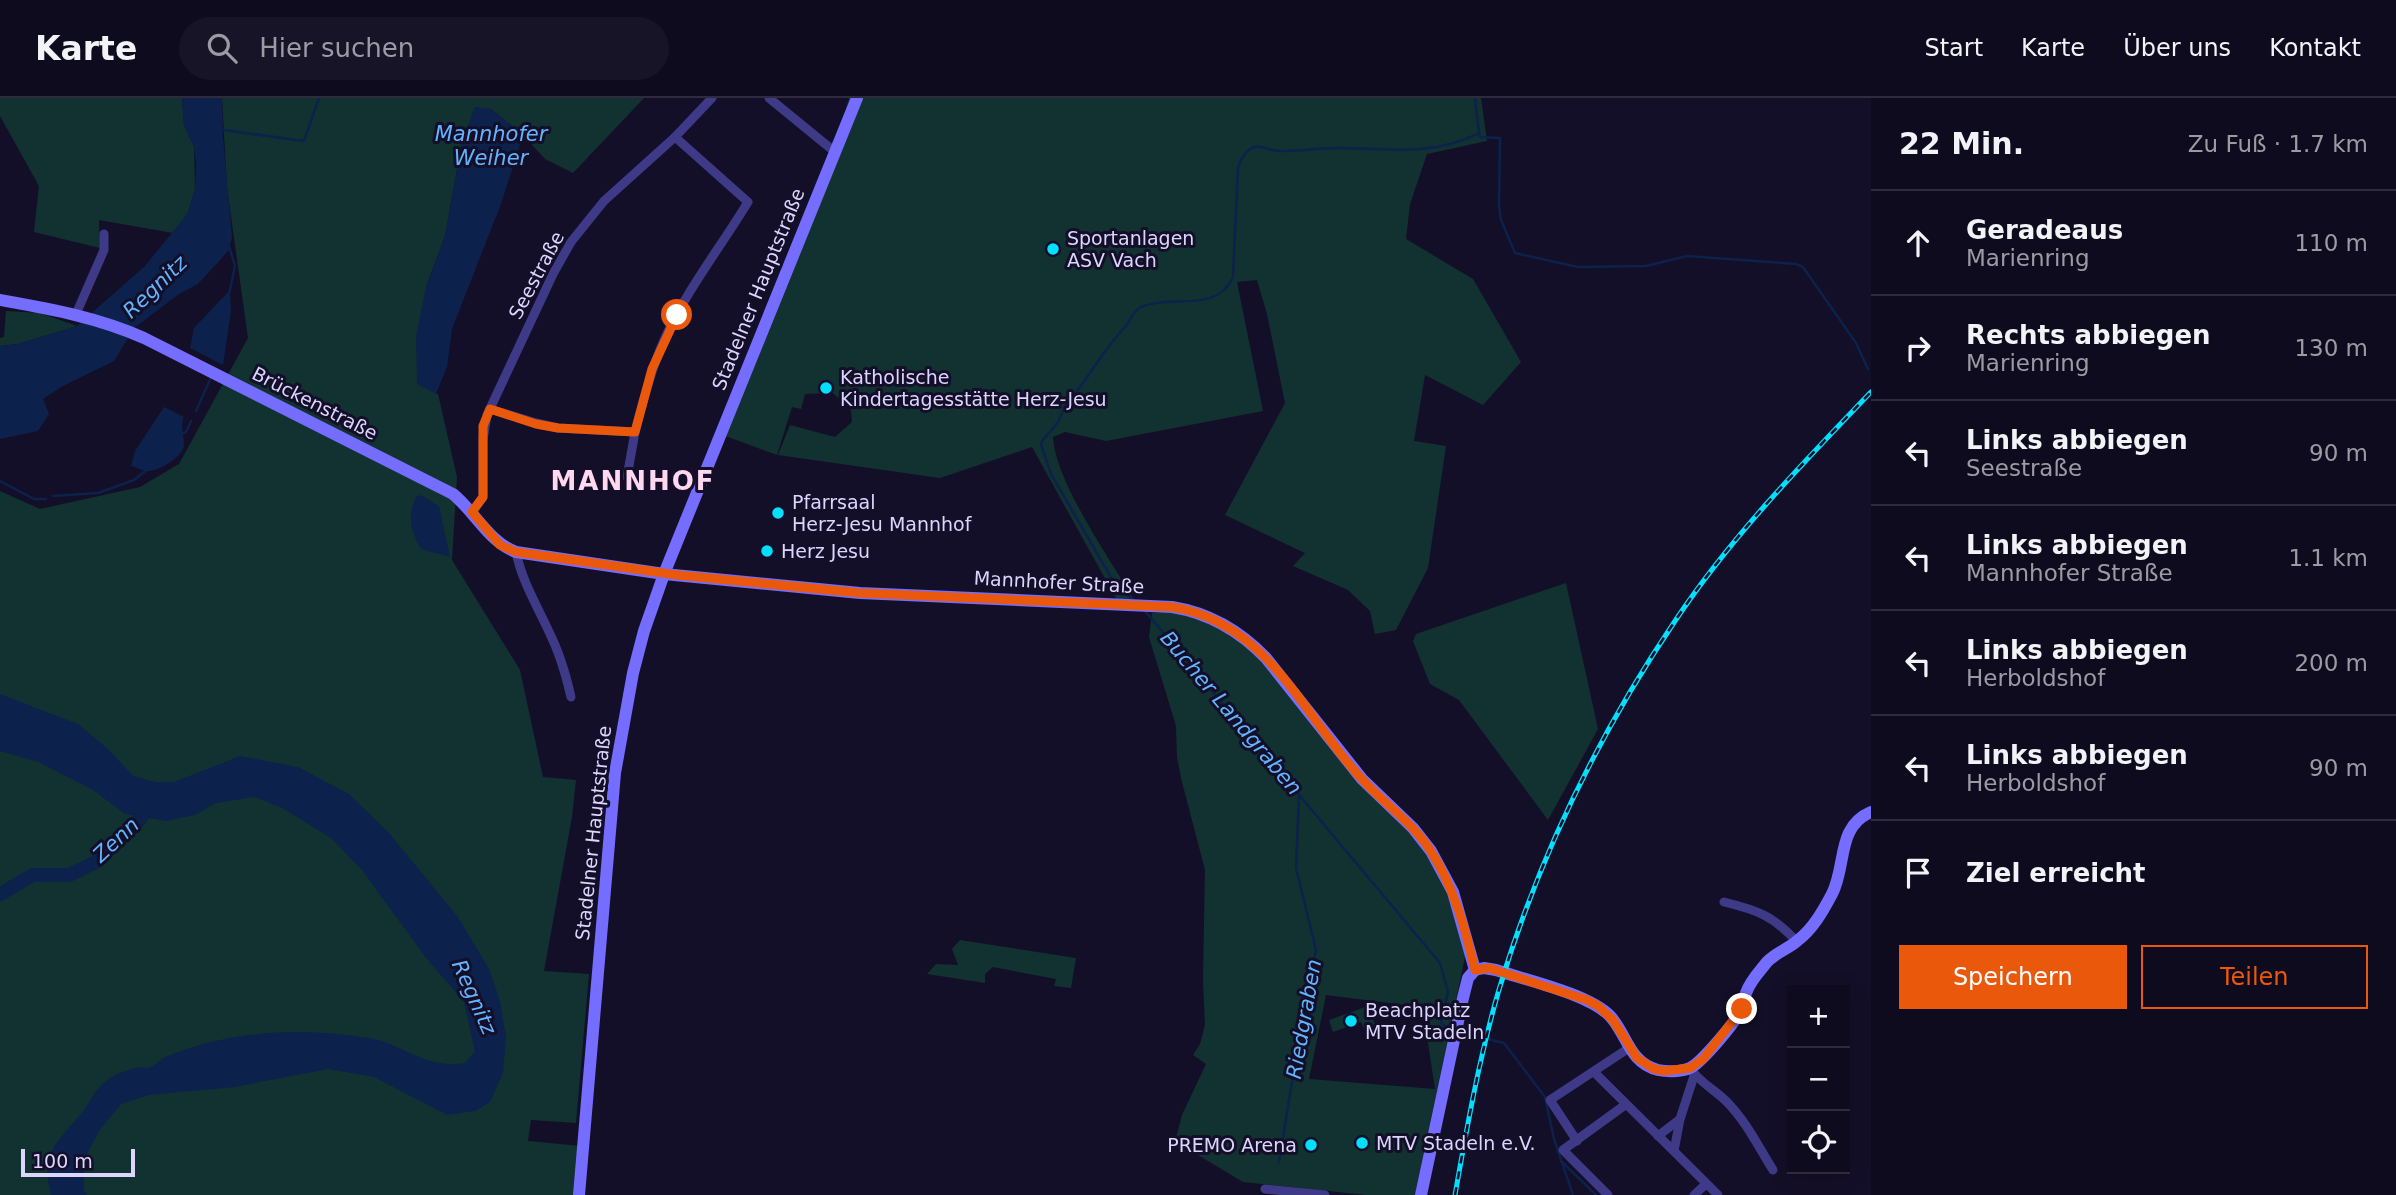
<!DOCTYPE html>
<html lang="de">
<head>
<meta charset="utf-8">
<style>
	:root { --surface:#0f0b1e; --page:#181427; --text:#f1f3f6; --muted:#9b9ba4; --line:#2f2b3c; --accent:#ea580c }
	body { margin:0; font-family:"DejaVu Sans",sans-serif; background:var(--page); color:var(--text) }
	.controls { position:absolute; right:21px; bottom:21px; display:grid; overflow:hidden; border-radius:0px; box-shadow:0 4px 18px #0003 }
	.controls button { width:63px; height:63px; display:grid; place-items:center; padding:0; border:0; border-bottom:2px solid var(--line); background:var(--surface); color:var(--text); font:35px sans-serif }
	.scale { position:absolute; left:21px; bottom:18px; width:114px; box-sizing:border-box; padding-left:7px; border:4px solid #dcd6ff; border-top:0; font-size:19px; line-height:24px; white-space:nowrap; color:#dcd6ff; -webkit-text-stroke:5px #140f28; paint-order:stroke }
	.stop { position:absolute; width:21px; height:21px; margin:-16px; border:5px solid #ea580c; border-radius:50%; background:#fff }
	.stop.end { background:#ea580c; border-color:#fff; box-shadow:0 2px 7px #0008 }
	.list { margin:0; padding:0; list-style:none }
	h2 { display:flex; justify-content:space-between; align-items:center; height:91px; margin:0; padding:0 28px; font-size:30px }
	h2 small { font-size:23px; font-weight:400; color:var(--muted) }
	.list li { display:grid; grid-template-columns:46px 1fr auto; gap:21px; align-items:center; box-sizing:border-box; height:105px; padding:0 28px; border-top:2px solid var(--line) }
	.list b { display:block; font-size:26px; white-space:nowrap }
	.list p { margin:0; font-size:23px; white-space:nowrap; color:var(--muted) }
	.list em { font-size:23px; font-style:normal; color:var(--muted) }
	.actions { display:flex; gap:14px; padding:21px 28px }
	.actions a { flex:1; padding:16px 0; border:2px solid var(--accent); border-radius:0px; text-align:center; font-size:24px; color:var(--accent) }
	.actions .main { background:var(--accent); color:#fff }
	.icon { flex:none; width:38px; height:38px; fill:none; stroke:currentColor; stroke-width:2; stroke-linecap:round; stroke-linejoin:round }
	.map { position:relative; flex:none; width:1871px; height:1097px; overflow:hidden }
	header { display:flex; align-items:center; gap:42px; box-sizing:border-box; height:98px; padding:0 35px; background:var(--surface); border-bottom:2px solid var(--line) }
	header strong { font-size:33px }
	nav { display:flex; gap:38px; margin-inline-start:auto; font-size:24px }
	.search { width:490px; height:63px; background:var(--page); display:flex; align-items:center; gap:18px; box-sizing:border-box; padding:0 24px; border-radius:38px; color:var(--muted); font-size:26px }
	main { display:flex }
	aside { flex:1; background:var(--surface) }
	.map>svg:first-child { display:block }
	.green { fill:#123232; fill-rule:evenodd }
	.water { fill:#0c214b }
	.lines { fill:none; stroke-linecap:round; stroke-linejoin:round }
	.stream { stroke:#0c214b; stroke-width:2.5 }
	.river { stroke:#0c214b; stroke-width:14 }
	.street { stroke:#3f3a88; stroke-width:9 }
	.secondary { stroke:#756dff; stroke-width:12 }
	.rail-casing { stroke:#02dfff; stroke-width:5 }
	.rail { stroke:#140f28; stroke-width:2.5; stroke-dasharray:8; stroke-linecap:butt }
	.route { stroke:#ea580c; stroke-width:9 }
	.poi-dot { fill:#02dfff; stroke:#140f28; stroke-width:2.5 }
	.labels { text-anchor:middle; stroke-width:6; stroke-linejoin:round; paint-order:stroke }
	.poi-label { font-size:19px; fill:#dcd6ff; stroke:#140f28; text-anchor:start }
	.street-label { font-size:19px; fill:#dcd6ff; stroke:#140f28 }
	.water-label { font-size:21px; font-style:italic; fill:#64b3ff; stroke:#140f28 }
	.district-label { font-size:26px; font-weight:bold; letter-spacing:2px; fill:#ffd8f0; stroke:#140f28 }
</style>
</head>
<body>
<header>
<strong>Karte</strong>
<div class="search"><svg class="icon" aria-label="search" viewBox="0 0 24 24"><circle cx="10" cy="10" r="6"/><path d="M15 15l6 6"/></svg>Hier suchen</div>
<nav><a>Start</a><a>Karte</a><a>Über uns</a><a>Kontakt</a></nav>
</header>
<main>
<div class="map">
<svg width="1871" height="1097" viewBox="0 0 1871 1097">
	<rect width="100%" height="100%" fill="#140f28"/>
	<g class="green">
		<path d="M0,0H182L184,27L194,49L195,91L188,115L173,135L99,122L100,150L34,134L39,88L0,18Z"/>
		<path d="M222,0H644L573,75L545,61L523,37L491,11L462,43L445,138L426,189L436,296H438L457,379L452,462L520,572L543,679L576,682L572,719L544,873L589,876L576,1025L531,1022L528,1043L581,1048L575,1097H0V393L40,411L140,389L179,366L248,240L227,90Z"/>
		<path d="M849,0H1481L1487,43L1427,56L1410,106L1406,141L1473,181L1521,264L1483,307L1425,277L1414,343L1446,348L1428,470L1396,532L1375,536L1370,513L1348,492L1293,468L1305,455L1225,417L1285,305L1267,216L1257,182L1237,184L1263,313L1106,343L1065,334L1053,339C1055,383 1111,463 1135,503L1117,502L1032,349L940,380L778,357L790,327L835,339L852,324L851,312L833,295L805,296L801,311L792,309L777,357L720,336L833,56Z"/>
		<path d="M6,213L40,215L77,228L18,246L0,248V240L4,239Z"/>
		<path d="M1566,485L1598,631L1548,722L1459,602L1430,586L1413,543L1416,536Z"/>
		<path d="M1173,514L1241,533L1352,668L1408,724L1454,795L1465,859L1415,1097H1366L1243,1084L1188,1051L1176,1040L1182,1017L1206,966L1193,957L1200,946L1205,927L1203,883L1205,772L1182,684L1177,660L1176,628L1149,539L1152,515ZM1326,897L1429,910L1427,938L1435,991L1309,981Z"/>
		<path d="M960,842L1076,860L1071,890L1054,888L1056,881L993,869L985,876V885L927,876L936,866L958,867L952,851Z"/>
		<path d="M1368,908L1378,934L1367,938L1361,924L1333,934L1329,922Z"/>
	</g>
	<g class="water">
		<path d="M182,0H222L223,39L232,139L229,152L198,186L179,196L134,230L114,263L61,289L43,301L49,316L38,333L0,341V248L18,246L77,228L145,168L188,115L195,91L196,65L194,49L184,27Z"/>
		<path d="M475,9L491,11L523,37L501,106L452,231L447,269L436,296L417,286L416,238L426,189L445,138L462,43Z"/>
		<path d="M230,192L231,213L223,267L190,250L194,230Z"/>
		<path d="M164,309L184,319C180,330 184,336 184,347C183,359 158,374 147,373C142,373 136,369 131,368L135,353Z"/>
		<path d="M421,397L439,408L450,459L421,451C410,433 407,418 416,399Z"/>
		<path d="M0,596L78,626L108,651L133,678L156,684H174L240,658L298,669L349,696L389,735L458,819L489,871L500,903L506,939L503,975L490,1004L475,1013L447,1017L374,979L328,971L235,989L149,997L121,1006L99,1033L84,1062V1092L87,1097H51C39,1052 59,1044 83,1013C92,1001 96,989 110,980C117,975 131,971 140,969C143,969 147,971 150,969C155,968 159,962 163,960C227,932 301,929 369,940C404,946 424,971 465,965L475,954L464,904L426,860L362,772L331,740L282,710L255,699L216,705L195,717L166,723L125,716L93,692L38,664L0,653Z"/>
	</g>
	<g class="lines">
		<g class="stream">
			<path d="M224,32L304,43L319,0"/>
			<path d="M1479,35L1480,39L1500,40L1499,108L1501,122L1515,155L1578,169L1646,168L1687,158L1796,166L1803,169L1856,245L1868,271"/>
			<path d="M229,148L235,168L229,196"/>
			<path d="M196,313L212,277"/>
			<path d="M180,336L186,334L191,323"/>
			<path d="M0,383L34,401H46"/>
			<path d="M53,398L98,395L134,382L148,371"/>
			<path d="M1135,504L1112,481L1051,376L1041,346C1044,338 1052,333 1057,325C1062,319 1062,312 1066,306C1071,298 1078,293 1083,285C1098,264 1107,248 1125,229C1132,222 1131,214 1141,209C1171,196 1217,216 1233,179L1238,70C1241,62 1245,51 1255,49C1263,47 1272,54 1281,53C1301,53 1320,50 1340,50C1388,51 1435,58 1479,35L1475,0"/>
			<path d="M1145,513L1440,865L1448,894L1441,925L1452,932"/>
			<path d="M1458,934L1504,945L1545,999L1554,1041L1573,1097"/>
			<path d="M1561,1063L1596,1097"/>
			<path d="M1279,1064L1301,928L1316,852L1296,770L1299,698"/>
		</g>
		<path class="river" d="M0,796L33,777H69L96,764L141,720L148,705"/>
		<g class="street">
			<path d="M769,0L835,54"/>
			<path d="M76,216L104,152V136"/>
			<path d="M490,311L536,325L558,330L635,334C643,302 651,272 664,242C686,193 720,150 748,104L675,39"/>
			<path d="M627,379L635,334"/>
			<path d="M472,414L483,399V342L487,317L553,176L571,144L604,103L675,39L712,0"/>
			<path d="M516,454C522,484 538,509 550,536C560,556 566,577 571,599"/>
			<path d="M1724,804C1757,812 1774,818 1797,844"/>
			<path d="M1690,970C1698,983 1715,992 1726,1003C1746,1023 1758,1048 1773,1072"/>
			<path d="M1594,974L1718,1097"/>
			<path d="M1658,1038L1680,1021"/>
			<path d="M1577,1043L1550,1002L1629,950"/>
			<path d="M1674,1053L1680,1021L1694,978"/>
			<path d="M1265,1091L1325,1097"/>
			<path d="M1608,1097L1563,1052L1625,1007"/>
			<path d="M1694,1097L1706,1086"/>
		</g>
		<g class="secondary">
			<path d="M0,202C50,211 97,219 144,240L453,396C475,414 489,444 516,454L664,476L860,495L1172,509C1210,515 1240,533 1266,560L1362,681L1413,730L1431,753L1453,794L1475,872"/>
			<path d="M1475,872L1484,870L1496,872C1526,882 1589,896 1610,918C1627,936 1629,965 1658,972C1667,974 1681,974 1690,970C1701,965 1737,923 1742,910C1744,905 1744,900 1746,895C1750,883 1759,874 1767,864C1775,855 1788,851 1797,843C1813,831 1823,813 1832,796C1847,767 1836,729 1871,714"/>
			<path d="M579,1097L615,675L633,575L644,533L664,476L857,0"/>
			<path d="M1421,1097L1463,900L1468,880L1475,872"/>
		</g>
		<g class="rail-casing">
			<path id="rail" d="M1455,1097C1467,1029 1479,961 1498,895C1537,763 1598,637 1675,523C1730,440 1802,366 1871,294"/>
		</g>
		<use href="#rail" class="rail"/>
	</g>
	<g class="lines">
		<path class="route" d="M677,217L652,271L635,334L558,330L536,326L490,311L483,328V399L472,414L500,447L516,454L677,477L860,495L1172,509C1267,524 1302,615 1360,679C1383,705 1411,723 1430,752C1454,789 1465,830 1475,872L1489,870L1587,902L1598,908L1613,922L1637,960L1654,971L1664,973L1690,970L1703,961L1742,911"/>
	</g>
	<g class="poi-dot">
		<circle cx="1053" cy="151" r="7"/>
		<circle cx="826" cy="290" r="7"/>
		<circle cx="778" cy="415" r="7"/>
		<circle cx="767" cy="453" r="7"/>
		<circle cx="1351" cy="923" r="7"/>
		<circle cx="1362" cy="1045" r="7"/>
		<circle cx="1311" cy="1047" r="7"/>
	</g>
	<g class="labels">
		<g class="poi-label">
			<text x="1067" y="147">Sportanlagen<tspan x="1067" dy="22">ASV Vach</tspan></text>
			<text x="840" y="286">Katholische<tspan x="840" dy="22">Kindertagesstätte Herz-Jesu</tspan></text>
			<text x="792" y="411">Pfarrsaal<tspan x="792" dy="22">Herz-Jesu Mannhof</tspan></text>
			<text x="781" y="460">Herz Jesu</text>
			<text x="1365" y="919">Beachplatz<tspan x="1365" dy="22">MTV Stadeln</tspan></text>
			<text x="1376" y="1052">MTV Stadeln e.V.</text>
			<text x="1297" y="1054" text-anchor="end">PREMO Arena</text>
		</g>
		<g class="street-label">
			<text transform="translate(536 177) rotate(-62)" y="7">Seestraße</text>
			<text transform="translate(758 191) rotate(-68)" y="7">Stadelner Hauptstraße</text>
			<text transform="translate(315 305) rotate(27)" y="7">Brückenstraße</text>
			<text transform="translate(1059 484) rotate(3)" y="7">Mannhofer Straße</text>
			<text transform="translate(593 735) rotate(-84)" y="7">Stadelner Hauptstraße</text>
		</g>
		<g class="water-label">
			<text x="491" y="43">Mannhofer<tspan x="491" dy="24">Weiher</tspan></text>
			<text transform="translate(155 189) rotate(-44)" y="7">Regnitz</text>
			<text transform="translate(1231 615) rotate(50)" y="7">Bucher Landgraben</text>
			<text transform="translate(116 742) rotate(-43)" y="7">Zenn</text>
			<text transform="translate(474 899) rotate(66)" y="7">Regnitz</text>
			<text transform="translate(1304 921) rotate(-80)" y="7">Riedgraben</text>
		</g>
		<g class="district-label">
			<text x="633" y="392">MANNHOF</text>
		</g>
	</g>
</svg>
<div class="controls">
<button>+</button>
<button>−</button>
<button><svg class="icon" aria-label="locate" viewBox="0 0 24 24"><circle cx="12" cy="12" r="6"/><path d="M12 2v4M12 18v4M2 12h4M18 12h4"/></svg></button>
</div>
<div class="scale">100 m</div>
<div class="stop" style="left:677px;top:217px"></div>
<div class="stop end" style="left:1742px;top:911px"></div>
</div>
<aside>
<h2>22 Min.<small>Zu Fuß · 1.7 km</small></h2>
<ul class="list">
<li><svg class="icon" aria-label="ahead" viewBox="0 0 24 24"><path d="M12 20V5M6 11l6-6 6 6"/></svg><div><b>Geradeaus</b><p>Marienring</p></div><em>110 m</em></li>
<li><svg class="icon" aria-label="right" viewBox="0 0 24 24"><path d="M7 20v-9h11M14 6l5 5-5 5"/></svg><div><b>Rechts abbiegen</b><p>Marienring</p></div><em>130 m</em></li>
<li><svg class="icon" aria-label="left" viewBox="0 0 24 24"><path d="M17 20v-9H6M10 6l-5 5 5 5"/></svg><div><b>Links abbiegen</b><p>Seestraße</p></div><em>90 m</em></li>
<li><svg class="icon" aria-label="left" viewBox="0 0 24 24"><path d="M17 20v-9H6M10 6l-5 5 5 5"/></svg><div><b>Links abbiegen</b><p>Mannhofer Straße</p></div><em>1.1 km</em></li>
<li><svg class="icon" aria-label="left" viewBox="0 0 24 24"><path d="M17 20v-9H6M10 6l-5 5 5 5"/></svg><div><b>Links abbiegen</b><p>Herboldshof</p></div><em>200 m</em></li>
<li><svg class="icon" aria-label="left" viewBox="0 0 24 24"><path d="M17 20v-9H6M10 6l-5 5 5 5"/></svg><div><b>Links abbiegen</b><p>Herboldshof</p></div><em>90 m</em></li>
<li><svg class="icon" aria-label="arrive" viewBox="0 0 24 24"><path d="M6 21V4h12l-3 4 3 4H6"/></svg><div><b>Ziel erreicht</b></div></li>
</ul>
<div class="actions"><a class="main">Speichern</a><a>Teilen</a></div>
</aside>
</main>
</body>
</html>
